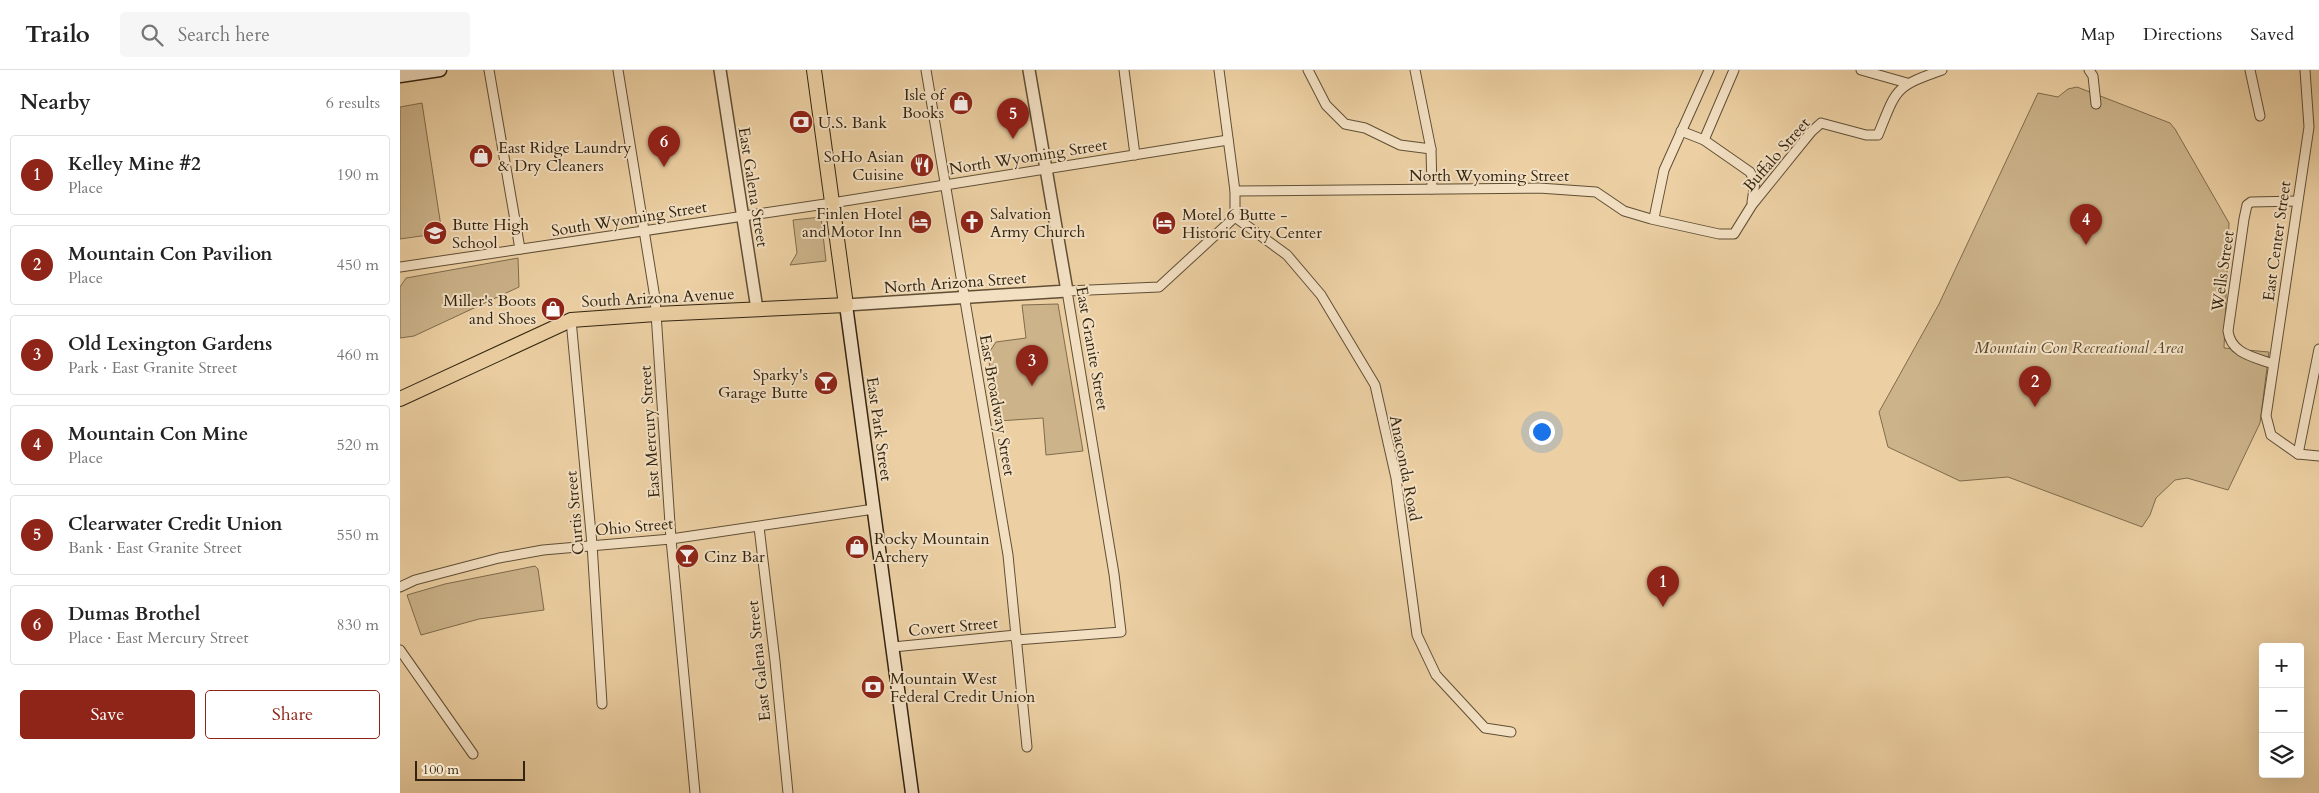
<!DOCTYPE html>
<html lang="en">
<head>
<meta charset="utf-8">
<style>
	:root { --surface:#fff; --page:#f6f6f6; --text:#222; --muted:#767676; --line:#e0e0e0; --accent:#8f2418 }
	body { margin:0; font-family:Cardo,serif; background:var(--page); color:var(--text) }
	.controls { position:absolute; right:15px; bottom:15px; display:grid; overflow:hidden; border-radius:5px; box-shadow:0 5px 20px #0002 }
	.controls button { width:45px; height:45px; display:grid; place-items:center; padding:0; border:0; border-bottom:1px solid var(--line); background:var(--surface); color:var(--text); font:25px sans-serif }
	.scale { position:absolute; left:15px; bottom:12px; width:110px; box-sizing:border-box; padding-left:5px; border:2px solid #322410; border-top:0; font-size:14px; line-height:18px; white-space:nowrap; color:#322410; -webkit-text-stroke:4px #f3e0c3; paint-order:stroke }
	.you { position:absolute; left:1141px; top:361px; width:18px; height:18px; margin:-12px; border:4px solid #fff; border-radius:50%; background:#1a73e8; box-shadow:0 0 0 8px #1a73e833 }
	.badge { display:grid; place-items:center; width:32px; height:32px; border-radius:50%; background:var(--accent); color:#fff; font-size:16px; font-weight:700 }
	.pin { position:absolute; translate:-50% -41px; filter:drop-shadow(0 1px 2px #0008) }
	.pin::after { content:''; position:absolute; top:26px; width:18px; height:15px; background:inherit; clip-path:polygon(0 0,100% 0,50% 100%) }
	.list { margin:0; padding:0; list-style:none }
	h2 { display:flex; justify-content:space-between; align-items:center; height:65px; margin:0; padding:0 20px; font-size:21px }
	h2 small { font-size:16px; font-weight:400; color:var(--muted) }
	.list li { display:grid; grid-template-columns:32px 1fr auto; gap:15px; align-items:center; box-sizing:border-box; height:80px; margin:0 10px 10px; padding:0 10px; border:1px solid var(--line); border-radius:5px }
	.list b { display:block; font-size:19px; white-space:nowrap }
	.list p { margin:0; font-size:16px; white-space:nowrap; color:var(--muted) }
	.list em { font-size:16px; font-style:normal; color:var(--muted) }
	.actions { display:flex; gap:10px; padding:15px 20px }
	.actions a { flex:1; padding:11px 0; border:1px solid var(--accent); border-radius:5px; text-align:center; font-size:18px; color:var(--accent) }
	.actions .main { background:var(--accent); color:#fff }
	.icon { flex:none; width:28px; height:28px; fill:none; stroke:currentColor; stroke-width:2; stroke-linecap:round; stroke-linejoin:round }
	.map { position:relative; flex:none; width:1919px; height:723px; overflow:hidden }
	header { display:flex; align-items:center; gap:30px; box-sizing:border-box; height:70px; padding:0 25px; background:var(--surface); border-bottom:1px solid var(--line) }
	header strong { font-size:24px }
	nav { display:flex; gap:28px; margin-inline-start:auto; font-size:18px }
	.search { width:350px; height:45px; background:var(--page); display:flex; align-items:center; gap:12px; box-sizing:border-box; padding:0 18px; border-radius:5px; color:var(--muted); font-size:19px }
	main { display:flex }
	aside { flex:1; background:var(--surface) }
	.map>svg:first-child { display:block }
	.green { fill:#ccb38a; stroke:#7f6c4d }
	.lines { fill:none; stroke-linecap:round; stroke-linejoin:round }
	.minor-casing { stroke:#604f35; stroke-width:11 }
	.tertiary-casing { stroke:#604f35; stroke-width:14 }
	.secondary-casing { stroke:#322410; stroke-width:15 }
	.primary-casing { stroke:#322410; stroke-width:16 }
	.minor { stroke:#f3e0c3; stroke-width:9 }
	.tertiary { stroke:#f3e0c3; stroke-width:11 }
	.secondary { stroke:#f3e0c3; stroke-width:12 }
	.primary { stroke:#ecd0a3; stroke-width:14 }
	.labels { text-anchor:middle; stroke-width:4; stroke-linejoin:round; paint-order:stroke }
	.poi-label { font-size:16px; fill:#322410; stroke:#f3e0c3; text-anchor:start }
	.street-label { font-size:16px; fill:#322410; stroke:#f3e0c3 }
	.park-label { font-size:16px; font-style:italic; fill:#58482e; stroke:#f3e0c3 }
</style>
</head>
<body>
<header>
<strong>Trailo</strong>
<div class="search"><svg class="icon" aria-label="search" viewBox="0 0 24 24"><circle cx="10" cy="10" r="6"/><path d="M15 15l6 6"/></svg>Search here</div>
<nav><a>Map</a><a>Directions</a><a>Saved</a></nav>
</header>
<main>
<aside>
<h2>Nearby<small>6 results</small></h2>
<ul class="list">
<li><span class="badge">1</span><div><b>Kelley Mine #2</b><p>Place</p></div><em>190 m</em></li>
<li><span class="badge">2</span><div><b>Mountain Con Pavilion</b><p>Place</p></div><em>450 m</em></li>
<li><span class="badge">3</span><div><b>Old Lexington Gardens</b><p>Park · East Granite Street</p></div><em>460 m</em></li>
<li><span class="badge">4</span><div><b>Mountain Con Mine</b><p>Place</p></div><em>520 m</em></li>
<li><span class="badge">5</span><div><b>Clearwater Credit Union</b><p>Bank · East Granite Street</p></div><em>550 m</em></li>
<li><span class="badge">6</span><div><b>Dumas Brothel</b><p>Place · East Mercury Street</p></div><em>830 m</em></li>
</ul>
<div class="actions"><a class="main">Save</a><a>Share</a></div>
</aside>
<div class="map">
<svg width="1919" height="723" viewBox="0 0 1919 723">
	<rect width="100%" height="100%" fill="#ecd0a3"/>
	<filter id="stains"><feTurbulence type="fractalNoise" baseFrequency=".004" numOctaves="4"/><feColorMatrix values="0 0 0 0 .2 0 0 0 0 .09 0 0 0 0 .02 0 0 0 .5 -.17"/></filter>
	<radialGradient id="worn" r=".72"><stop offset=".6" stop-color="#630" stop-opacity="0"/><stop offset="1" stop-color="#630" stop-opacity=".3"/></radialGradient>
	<g class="green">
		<path d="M1677,17L1770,53L1775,59L1829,153L1824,278L1869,282L1860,353L1828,420L1787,408L1775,410L1756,428L1750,445L1742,457L1608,407L1560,411L1488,377L1479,342L1539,234L1638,23L1658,27L1668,19Z"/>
		<path d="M22,33L42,163L0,169V37Z"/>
		<path d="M421,147L426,191L390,195L397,183L393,150Z"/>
		<path d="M118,188L119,217L14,266L0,268V217L6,208Z"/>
		<path d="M658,234L683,381L646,385L643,348L598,351L588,284L596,272L626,268L622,235Z"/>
		<path d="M135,496L138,499L144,540L79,549L21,565L7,525L45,514Z"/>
	</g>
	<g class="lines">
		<g class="minor-casing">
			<g id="minor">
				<path d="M89,0L120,179"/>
				<path d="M218,0L255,228L271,469L295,723"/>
				<path d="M526,0L608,485L627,677"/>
				<path d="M724,0L735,85"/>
				<path d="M908,0L926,35L945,54L965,58L1000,75L1031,79"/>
				<path d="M1015,0L1031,79L1032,119"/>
				<path d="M1461,0L1507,13"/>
				<path d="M1689,0L1693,6L1696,34"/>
				<path d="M1850,0L1860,46"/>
				<path d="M1905,0L1909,57L1866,346L1871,365L1898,384L1919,386"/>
				<path d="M1281,61L1304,70L1350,102L1355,112L1352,132"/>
				<path d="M1304,70L1334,0"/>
				<path d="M835,121L1139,118L1196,122L1224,141L1251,149L1319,164H1334L1352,135L1411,62L1421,53L1466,65H1478C1497,18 1494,17 1542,0"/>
				<path d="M835,147L887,185L921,225L975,315L996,408L1017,565L1036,605L1085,658L1111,662"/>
				<path d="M1254,148L1264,100L1309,0"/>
				<path d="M0,197L432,133L828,70"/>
				<path d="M171,250L192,474L202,634"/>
				<path d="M1873,294C1854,287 1831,284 1828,261L1844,149L1847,135L1851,132L1897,131"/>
				<path d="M1898,384L1919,279"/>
				<path d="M359,457L375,591L388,723"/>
				<path d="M0,517L15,510L99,488L143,480L271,469L474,439"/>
				<path d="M616,570L721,562L714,504L667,221L759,217L835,147V121L819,0"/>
				<path d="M493,577L616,565"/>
				<path d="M0,580L73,684"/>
			</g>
		</g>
		<g class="tertiary-casing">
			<g id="tertiary">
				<path d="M320,0L357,239"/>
				<path d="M446,235L667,221L629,0"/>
			</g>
		</g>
		<g class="secondary-casing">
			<g id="secondary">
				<path d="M0,6L40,0"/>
				<path d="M446,235L512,723"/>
			</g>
		</g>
		<g class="primary-casing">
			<path id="primary" d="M0,329L171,250L256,244L446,235L414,0"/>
		</g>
		<use href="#minor" class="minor"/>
		<use href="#tertiary" class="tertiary"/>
		<use href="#secondary" class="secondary"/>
		<use href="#primary" class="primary"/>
	</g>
	<defs>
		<g id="shop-disc" transform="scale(1.25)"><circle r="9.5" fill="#8f2418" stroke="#f3e0c3"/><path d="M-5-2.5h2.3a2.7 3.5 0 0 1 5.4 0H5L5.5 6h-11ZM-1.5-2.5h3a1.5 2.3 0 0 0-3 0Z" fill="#fff"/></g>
		<g id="bank-disc" transform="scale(1.25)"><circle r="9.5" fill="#8f2418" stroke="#f3e0c3"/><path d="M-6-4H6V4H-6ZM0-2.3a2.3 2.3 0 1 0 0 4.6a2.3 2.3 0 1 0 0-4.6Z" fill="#fff"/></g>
		<g id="restaurant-disc" transform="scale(1.25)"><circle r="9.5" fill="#8f2418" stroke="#f3e0c3"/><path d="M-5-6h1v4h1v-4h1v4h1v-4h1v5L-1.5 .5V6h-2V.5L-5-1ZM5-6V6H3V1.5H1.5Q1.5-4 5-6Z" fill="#fff"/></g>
		<g id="hotel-disc" transform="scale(1.25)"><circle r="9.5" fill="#8f2418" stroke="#f3e0c3"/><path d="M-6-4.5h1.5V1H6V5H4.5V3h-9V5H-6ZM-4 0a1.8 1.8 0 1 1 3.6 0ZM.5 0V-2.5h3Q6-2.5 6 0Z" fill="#fff"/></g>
		<g id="church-disc" transform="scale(1.25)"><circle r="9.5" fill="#8f2418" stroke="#f3e0c3"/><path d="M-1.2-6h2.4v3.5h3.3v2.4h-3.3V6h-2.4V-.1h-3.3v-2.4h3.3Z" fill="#fff"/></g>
		<g id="school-disc" transform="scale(1.25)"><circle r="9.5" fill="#8f2418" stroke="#f3e0c3"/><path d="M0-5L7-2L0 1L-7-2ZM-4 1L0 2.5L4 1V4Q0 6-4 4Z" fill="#fff"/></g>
		<g id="bar-disc" transform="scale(1.25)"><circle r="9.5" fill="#8f2418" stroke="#f3e0c3"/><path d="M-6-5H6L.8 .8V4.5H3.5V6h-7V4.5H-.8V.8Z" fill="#fff"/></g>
	</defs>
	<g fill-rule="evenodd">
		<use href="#shop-disc" x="561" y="33"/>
		<use href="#bank-disc" x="401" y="52"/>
		<use href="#shop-disc" x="81" y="86"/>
		<use href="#restaurant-disc" x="522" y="95"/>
		<use href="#hotel-disc" x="520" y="152"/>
		<use href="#church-disc" x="572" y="152"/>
		<use href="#hotel-disc" x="764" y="153"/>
		<use href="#school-disc" x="35" y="163"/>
		<use href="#shop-disc" x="153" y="239"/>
		<use href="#bar-disc" x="426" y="313"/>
		<use href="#shop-disc" x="457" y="477"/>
		<use href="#bar-disc" x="287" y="486"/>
		<use href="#bank-disc" x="473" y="617"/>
	</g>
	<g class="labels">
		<g class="poi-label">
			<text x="544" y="30" text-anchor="end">Isle of<tspan x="544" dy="18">Books</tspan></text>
			<text x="418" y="58">U.S. Bank</text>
			<text x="98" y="83">East Ridge Laundry<tspan x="98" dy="18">&amp; Dry Cleaners</tspan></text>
			<text x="504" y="92" text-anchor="end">SoHo Asian<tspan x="504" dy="18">Cuisine</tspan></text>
			<text x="502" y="149" text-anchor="end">Finlen Hotel<tspan x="502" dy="18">and Motor Inn</tspan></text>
			<text x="590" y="149">Salvation<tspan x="590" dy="18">Army Church</tspan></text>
			<text x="782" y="150">Motel 6 Butte -<tspan x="782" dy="18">Historic City Center</tspan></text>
			<text x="52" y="160">Butte High<tspan x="52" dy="18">School</tspan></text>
			<text x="136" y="236" text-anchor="end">Miller's Boots<tspan x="136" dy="18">and Shoes</tspan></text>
			<text x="408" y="310" text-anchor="end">Sparky's<tspan x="408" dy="18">Garage Butte</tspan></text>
			<text x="474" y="474">Rocky Mountain<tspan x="474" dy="18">Archery</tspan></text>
			<text x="304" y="492">Cinz Bar</text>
			<text x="490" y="614">Mountain West<tspan x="490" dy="18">Federal Credit Union</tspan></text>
		</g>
		<g class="street-label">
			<text transform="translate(1376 84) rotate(-49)" y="6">Buffalo Street</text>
			<text transform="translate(628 86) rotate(-9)" y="6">North Wyoming Street</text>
			<text x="1089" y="111">North Wyoming Street</text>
			<text transform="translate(354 117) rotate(81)" y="6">East Galena Street</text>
			<text transform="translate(229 148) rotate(-9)" y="6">South Wyoming Street</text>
			<text transform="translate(1876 171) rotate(-82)" y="6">East Center Street</text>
			<text transform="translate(1822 201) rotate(-82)" y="6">Wells Street</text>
			<text transform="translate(555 212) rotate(-4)" y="6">North Arizona Street</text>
			<text transform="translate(258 227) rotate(-3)" y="6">South Arizona Avenue</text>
			<text transform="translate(693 278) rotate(80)" y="6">East Granite Street</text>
			<text transform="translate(598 335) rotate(80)" y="6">East Broadway Street</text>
			<text transform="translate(480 359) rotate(82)" y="6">East Park Street</text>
			<text transform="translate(249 362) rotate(-94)" y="6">East Mercury Street</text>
			<text transform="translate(1006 398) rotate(79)" y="6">Anaconda Road</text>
			<text transform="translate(174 443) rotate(-95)" y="6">Curtis Street</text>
			<text transform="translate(234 456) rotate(-5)" y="6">Ohio Street</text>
			<text transform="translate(553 556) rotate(-5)" y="6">Covert Street</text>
			<text transform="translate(358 591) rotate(-96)" y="6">East Galena Street</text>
		</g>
		<g class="park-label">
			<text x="1679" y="283">Mountain Con Recreational Area</text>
		</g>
	</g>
	<rect width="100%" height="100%" filter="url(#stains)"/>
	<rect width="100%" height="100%" fill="url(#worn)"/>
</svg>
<div class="controls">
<button>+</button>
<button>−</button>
<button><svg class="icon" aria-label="layers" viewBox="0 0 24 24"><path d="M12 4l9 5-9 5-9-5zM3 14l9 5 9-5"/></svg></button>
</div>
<div class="scale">100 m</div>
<div class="you"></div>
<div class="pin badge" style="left:1263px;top:537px">1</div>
<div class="pin badge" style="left:1635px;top:337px">2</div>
<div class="pin badge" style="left:632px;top:316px">3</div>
<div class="pin badge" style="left:1686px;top:175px">4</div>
<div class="pin badge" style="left:613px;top:69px">5</div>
<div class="pin badge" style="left:264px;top:97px">6</div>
</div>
</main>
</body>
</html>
